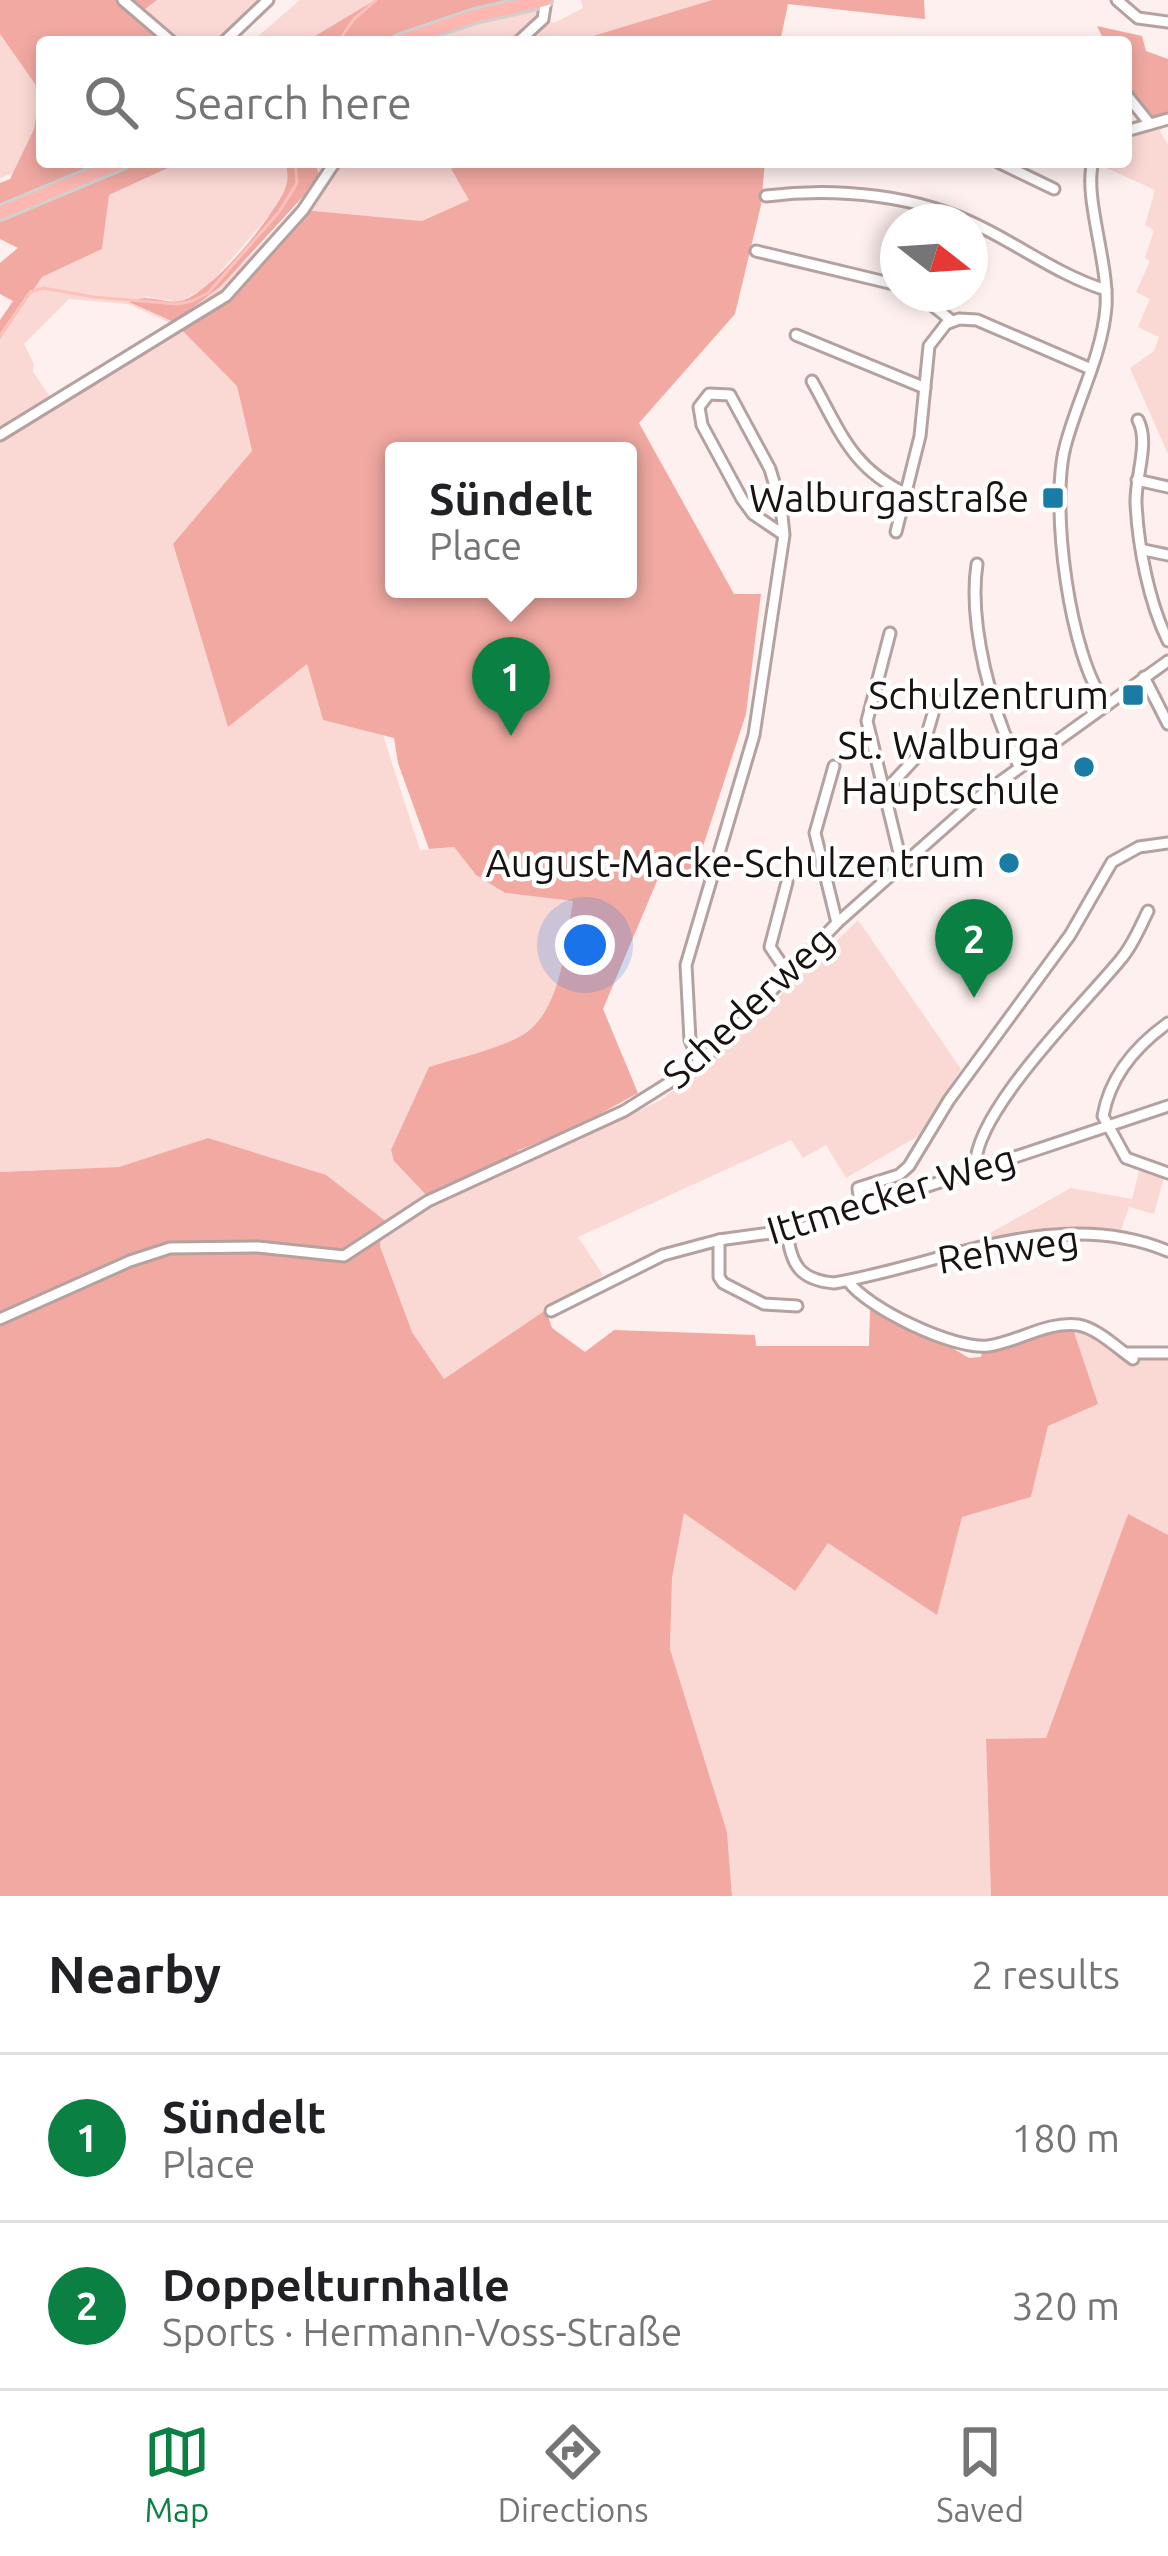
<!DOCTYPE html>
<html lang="en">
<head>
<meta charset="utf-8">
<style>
	:root { --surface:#fff; --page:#f2f2f2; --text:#202124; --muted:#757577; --line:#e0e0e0; --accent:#0b8043 }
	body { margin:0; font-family:Ubuntu,sans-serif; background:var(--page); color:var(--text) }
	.compass { position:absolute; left:880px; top:204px; width:108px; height:108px; border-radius:50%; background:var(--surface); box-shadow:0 6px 18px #0003; rotate:107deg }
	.you { position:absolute; left:585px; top:945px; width:42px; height:42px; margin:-30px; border:9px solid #fff; border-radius:50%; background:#1a73e8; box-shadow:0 0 0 18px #1a73e833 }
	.badge { display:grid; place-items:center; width:78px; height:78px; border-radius:50%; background:var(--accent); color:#fff; font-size:39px; font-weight:700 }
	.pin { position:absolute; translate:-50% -99px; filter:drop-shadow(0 3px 6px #0008) }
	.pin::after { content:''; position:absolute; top:63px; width:42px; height:36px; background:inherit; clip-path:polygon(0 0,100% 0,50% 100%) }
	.popup { position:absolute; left:385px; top:442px; width:252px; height:156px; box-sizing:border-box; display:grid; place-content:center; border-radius:12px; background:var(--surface); filter:drop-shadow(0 3px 9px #0005); font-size:39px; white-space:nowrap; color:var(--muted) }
	.popup b { font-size:45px; color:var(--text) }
	.popup::after { content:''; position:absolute; left:50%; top:100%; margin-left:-24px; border:24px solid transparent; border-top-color:var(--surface) }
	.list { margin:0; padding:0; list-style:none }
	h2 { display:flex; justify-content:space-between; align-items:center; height:156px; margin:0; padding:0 48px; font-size:51px }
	h2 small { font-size:39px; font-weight:400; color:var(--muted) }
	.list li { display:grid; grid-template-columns:78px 1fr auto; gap:36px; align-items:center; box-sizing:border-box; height:168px; padding:0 48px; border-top:3px solid var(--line) }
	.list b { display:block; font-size:45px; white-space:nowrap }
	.list p { margin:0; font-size:39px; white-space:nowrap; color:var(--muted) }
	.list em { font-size:39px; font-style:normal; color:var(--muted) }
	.icon { flex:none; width:66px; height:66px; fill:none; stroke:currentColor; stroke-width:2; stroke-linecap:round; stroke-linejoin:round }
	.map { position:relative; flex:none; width:1168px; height:1896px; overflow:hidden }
	.search { position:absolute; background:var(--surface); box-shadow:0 6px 18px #0003; left:36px; right:36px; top:36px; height:132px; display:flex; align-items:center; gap:30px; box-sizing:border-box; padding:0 42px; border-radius:12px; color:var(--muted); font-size:45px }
	.sheet { height:492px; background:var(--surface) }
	nav { display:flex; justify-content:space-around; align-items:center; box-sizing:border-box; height:168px; border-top:3px solid var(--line); background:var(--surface); font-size:33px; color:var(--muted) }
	nav a { display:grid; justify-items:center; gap:6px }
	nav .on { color:var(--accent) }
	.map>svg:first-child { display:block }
	.green { fill:#fad8d4 }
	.forest { fill:#f1a9a2; fill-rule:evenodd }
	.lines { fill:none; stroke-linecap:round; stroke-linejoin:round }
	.stream { stroke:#fdc1bb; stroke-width:3 }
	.minor-casing { stroke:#b5a19f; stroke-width:15 }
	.major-casing { stroke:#d1d0cf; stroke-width:18 }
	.minor { stroke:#fff; stroke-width:9 }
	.major { stroke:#feb6b1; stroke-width:12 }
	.poi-dot { fill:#1b7ba7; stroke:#fff; stroke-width:4.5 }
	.labels { text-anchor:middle; stroke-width:9; stroke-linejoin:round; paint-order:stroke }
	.poi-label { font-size:39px; fill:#191211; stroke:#fff; text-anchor:end }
	.street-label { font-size:39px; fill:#191211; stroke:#fff }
</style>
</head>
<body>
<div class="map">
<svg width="1168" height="1896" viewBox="0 0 1168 1896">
	<rect width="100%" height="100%" fill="#fdf0ee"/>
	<g class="green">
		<path d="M157,0H264L220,42H176L142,13Z"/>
		<path d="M300,0H375L305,42H251Z"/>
		<path d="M581,0H712L573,42H411L537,7L541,16L554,23L583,8Z"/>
		<path d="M0,34L40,91L34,129L13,173L0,178Z"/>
		<path d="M1158,127L1168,145V454L1130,368L1154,351L1159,337L1138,327L1150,299L1136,292L1150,261L1145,258L1154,230L1145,225L1155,190L1100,165L1126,162V140Z"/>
		<path d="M181,162H286L288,184L272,212L208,286L179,302L144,296L174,321C229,280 277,232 320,178L315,162H464L451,170L470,200L422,221L303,210L237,386L252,452L173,545L228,726L307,664L323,720L383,735L420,850L454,847L476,875L505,893L573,901C565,942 562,1015 519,1037C492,1051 458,1058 430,1067L456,1193L661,1100L724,1050L858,920L961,1069L918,1136L846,1178L826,1145L803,1158L791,1140L578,1237L603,1275L444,1379L412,1332L380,1245L382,1232L208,1138L119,1167L0,1172V441L97,374L177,326L128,304L69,299L24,344L34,364L33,372L53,401L0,433V339L42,277L102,249L108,195Z"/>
		<path d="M1139,1171L1164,1177L1154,1214L1129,1207L1121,1230L1041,1229L992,1238L990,1233L1071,1188L1132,1199Z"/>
		<path d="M1073,1329L1084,1331L1135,1363L1141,1355L1168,1356V1535L1128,1515L1046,1739H986L991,1896H732L727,1832L670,1649L672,1578L684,1512L794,1591L827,1543L962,1517L1031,1497L1048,1426L1097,1404Z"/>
	</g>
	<g class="forest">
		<path d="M0,0H157L135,17L166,42H42V162H101L0,204V183L10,179L34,129L40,91L0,34Z"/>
		<path d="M375,0H517L441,20L381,42H305Z"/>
		<path d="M712,0H924L925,19L788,4L780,42H573Z"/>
		<path d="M1097,26L1142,36L1146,51L1168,59V112L1149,118L1126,88V42H1105Z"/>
		<path d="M137,162H181L109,195L102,249L42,277L0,339V320L13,301L0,294V263L18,248L0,239V217Z"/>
		<path d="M286,162H315L320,178L221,286L174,322L129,302C151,292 166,306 184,300C215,288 271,220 285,189C289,180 287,172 286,162Z"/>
		<path d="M464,162H765L761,205L735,314L639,423L734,594H761L746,714L693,877L662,869L603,1009L638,1093L582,1124L517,1151L524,1164L434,1203L394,1161L391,1150L429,1067C458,1058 492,1051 519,1037C562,1015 565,943 573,901L505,893L476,875L454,847L429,849L398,763L394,738L323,720L307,664L228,727L173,544L252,451L237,386L179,327L249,272L303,210L422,221L469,200L451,169ZM394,451H628V589H394Z"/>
		<path d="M208,1138L326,1175L392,1226L382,1232L380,1246L412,1332L444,1379L546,1310L552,1328L585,1352L614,1330L755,1335L756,1346H869L870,1309L894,1313L969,1358L981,1357L982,1350L1041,1333L1073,1329L1098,1404L1048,1426L1031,1497L962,1517L937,1615L828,1543L795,1591L684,1513L672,1578L670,1649L727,1832L732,1896H0V1172L119,1167Z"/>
		<path d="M1128,1514L1168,1535V1896H991L986,1739L1046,1738Z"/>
	</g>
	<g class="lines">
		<g class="stream">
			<path d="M338,42L354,19L376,0"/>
			<path d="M0,336L30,292L43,288L94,297L178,304L192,301L208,293L279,212L297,183L295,162"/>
		</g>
		<g class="minor-casing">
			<g id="minor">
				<path d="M123,0L172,42"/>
				<path d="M1117,0L1138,18L1168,22"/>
				<path d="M224,42L268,0"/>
				<path d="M518,42L543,19L546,0"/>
				<path d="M1126,94L1150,124"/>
				<path d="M1126,131L1168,119"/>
				<path d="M998,162L1054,189"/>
				<path d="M1093,162C1083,195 1109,263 1106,307C1102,356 1077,400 1065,447C1050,505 1069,657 1106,704"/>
				<path d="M766,196C837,187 919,195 983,228C1025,249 1061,276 1106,290"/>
				<path d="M756,251L898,285"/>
				<path d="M918,294L952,321"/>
				<path d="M796,335L925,388"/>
				<path d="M812,381C840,431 852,469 907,494"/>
				<path d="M1138,420C1150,443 1135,477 1136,503C1138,546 1149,603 1168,641"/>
				<path d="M0,435L226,296L303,210L335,162"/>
				<path d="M1137,480L1168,487"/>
				<path d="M896,532L920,436L929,346L946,324L959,319L977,320L1091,369"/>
				<path d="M1144,550L1168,555"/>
				<path d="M977,564C968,624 992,713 1019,766"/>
				<path d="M890,633L867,721L902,865"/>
				<path d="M1144,677L1168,724"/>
				<path d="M834,766L815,833L837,923"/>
				<path d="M884,792L922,751L937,700"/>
				<path d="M787,882L770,947L787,972"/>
				<path d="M1168,1023C1136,1046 1110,1076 1103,1116L1126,1158L1168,1173"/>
				<path d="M699,1062L690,1040L686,965L754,735L784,535L781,506L770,469L730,395L709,394L699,407L702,425L742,499L753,514L784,535"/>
				<path d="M976,1170C968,1117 1087,1001 1121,959C1133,945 1140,927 1148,911"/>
				<path d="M861,1209L858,1188L899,1175L909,1166L949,1100L1070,935L1112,862L1139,847L1168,843"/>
				<path d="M787,1232C791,1265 800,1280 834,1283C944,1264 1058,1205 1168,1251"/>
				<path d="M719,1240V1277L723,1283L764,1304L797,1306"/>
				<path d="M848,1281C867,1308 954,1350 988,1346C1018,1342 1047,1321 1078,1325C1097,1328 1117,1348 1133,1359"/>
				<path d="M551,1311L663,1255L719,1240L799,1229L1168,1106"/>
				<path d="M0,1319L130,1261L170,1248L258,1247L344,1256L428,1201L624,1111L691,1069L721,1043L837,923L979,797L1168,661"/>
				<path d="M1126,1353H1168"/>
			</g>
		</g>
		<g class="major-casing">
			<g id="major">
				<path d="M398,42L475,16L545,0"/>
				<path d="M0,213L122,162"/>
			</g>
		</g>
		<use href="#minor" class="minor"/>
		<use href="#major" class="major"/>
	</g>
	<g class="poi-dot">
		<rect x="1041" y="486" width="24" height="24" rx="6"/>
		<rect x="1121" y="683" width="24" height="24" rx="6"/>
		<circle cx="1084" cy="767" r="12"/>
		<circle cx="1009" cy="863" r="12"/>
	</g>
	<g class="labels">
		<g class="poi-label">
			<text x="1029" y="512">Walburgastraße</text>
			<text x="1109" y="709">Schulzentrum</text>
			<text x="1060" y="759">St. Walburga<tspan x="1060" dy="45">Hauptschule</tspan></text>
			<text x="985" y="877">August-Macke-Schulzentrum</text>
		</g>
		<g class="street-label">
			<text transform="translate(748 1007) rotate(-43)" y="14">Schederweg</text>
			<text transform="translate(891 1194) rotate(-17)" y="14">Ittmecker Weg</text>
			<text transform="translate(1008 1249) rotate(-9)" y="14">Rehweg</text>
		</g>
	</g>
</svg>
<svg class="compass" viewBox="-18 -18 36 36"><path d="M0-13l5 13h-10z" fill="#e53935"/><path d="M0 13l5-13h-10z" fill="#757577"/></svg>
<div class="you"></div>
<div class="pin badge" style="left:511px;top:736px">1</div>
<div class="popup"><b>Sündelt</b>Place</div>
<div class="pin badge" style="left:974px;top:998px">2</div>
<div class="search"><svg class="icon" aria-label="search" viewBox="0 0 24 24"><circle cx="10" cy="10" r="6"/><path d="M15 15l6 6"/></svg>Search here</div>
</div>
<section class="sheet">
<h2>Nearby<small>2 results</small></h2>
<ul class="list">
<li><span class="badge">1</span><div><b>Sündelt</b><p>Place</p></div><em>180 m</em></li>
<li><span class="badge">2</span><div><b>Doppelturnhalle</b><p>Sports · Hermann-Voss-Straße</p></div><em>320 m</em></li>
</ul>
</section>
<nav>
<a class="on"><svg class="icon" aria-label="map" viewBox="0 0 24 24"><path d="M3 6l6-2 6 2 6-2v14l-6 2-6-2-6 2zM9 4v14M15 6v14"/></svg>Map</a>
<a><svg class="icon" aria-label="directions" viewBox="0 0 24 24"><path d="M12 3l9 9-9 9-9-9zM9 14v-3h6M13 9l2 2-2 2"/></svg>Directions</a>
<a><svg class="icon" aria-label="saved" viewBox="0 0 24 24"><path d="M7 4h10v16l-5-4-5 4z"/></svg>Saved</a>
</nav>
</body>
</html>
